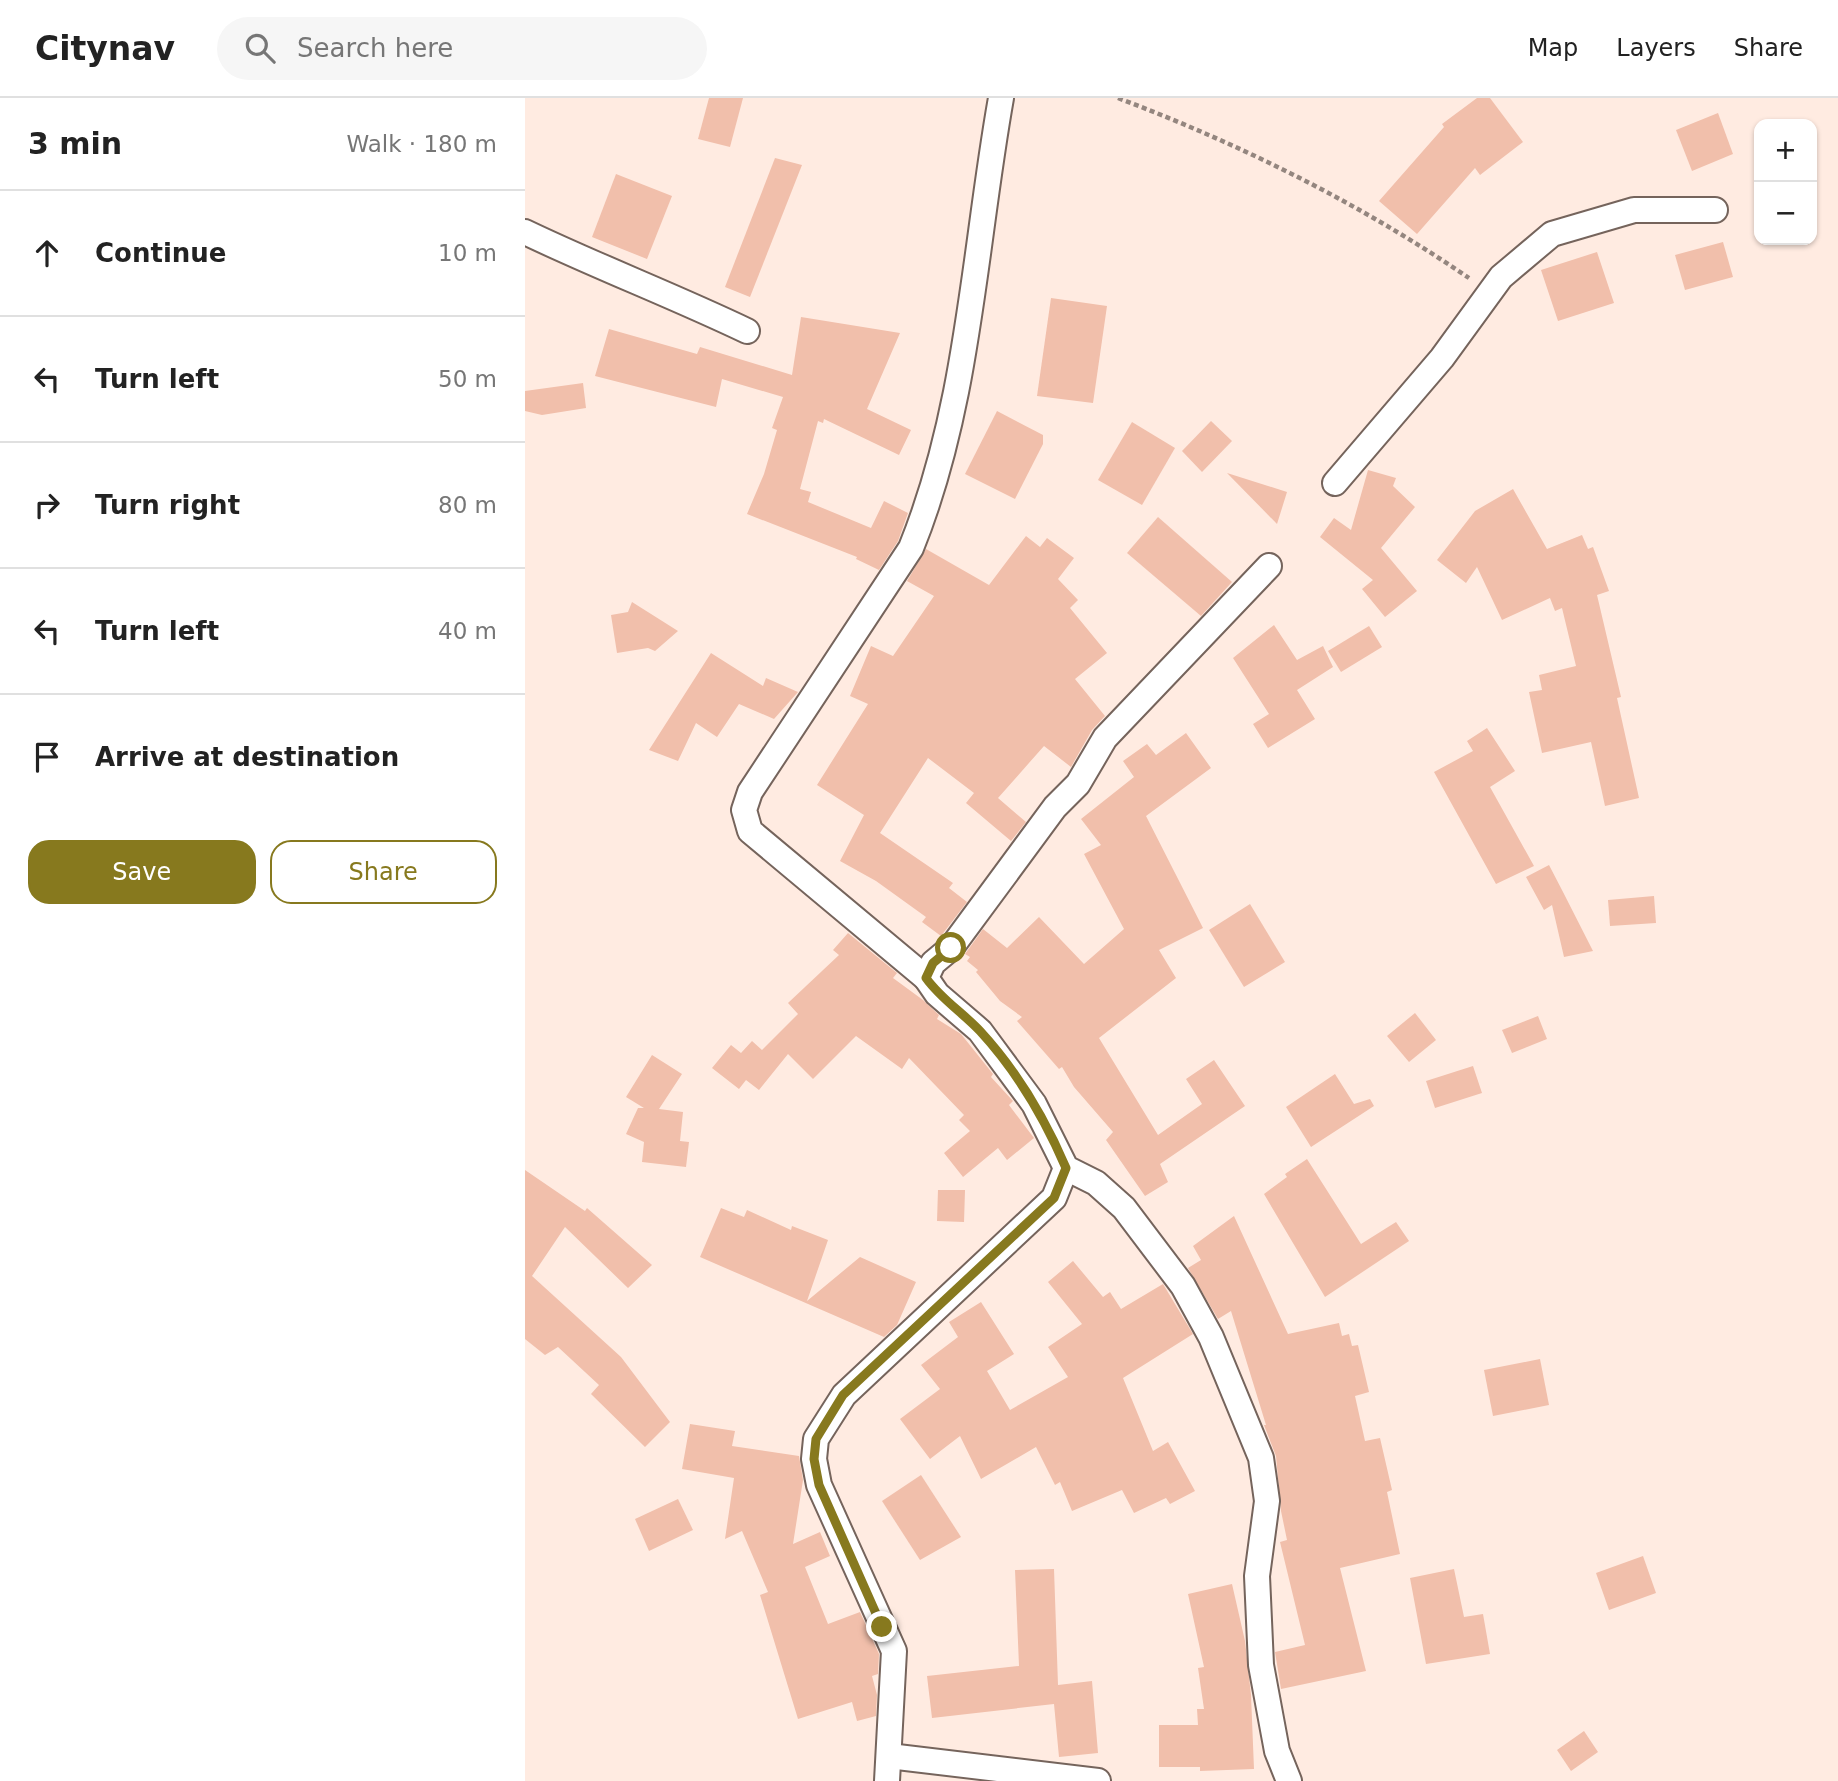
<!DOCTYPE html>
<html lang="en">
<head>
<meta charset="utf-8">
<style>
	:root { --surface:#fff; --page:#f6f6f6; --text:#222; --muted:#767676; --line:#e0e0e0; --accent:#87791e }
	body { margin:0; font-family:"DejaVu Sans",sans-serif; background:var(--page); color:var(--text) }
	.controls { position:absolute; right:21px; top:21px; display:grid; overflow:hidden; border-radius:14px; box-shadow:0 2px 5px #0004 }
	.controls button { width:63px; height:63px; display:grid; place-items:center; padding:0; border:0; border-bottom:2px solid var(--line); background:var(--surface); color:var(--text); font:35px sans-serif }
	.stop { position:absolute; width:21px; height:21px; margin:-16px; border:5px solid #87791e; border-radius:50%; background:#fff }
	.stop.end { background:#87791e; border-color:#fff; box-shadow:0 2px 7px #0008 }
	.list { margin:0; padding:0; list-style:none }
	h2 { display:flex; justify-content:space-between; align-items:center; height:91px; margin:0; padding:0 28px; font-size:30px }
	h2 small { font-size:23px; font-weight:400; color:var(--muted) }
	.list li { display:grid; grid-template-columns:46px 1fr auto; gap:21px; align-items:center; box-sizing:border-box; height:126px; padding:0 28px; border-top:2px solid var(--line) }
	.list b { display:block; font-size:26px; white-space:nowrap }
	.list em { font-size:23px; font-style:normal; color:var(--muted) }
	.actions { display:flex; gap:14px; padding:21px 28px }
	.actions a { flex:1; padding:16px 0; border:2px solid var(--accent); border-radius:21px; text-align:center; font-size:24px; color:var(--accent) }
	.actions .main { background:var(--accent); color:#fff }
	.icon { flex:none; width:38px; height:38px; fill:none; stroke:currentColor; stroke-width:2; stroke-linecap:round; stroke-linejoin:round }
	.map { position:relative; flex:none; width:1313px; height:1683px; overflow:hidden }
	header { display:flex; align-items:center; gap:42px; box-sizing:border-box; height:98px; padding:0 35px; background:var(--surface); border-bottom:2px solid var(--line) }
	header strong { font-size:33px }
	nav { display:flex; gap:38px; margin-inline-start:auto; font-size:24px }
	.search { width:490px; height:63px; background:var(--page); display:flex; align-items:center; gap:18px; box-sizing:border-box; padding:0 24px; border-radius:38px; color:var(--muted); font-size:26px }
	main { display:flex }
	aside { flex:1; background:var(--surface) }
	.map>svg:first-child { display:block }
	.building { fill:#f1bfab }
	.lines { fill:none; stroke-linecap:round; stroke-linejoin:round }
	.street-casing { stroke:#75645c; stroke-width:28 }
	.path { stroke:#94867f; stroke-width:4.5; stroke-dasharray:5 3.5; stroke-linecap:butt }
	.street { stroke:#fff; stroke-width:24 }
	.route { stroke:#87791e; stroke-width:9 }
</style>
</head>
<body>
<header>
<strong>Citynav</strong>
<div class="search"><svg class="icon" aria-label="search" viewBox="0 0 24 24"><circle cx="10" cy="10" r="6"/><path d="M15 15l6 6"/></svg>Search here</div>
<nav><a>Map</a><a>Layers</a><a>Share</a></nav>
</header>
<main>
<aside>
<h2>3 min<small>Walk · 180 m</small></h2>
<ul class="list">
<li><svg class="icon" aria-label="ahead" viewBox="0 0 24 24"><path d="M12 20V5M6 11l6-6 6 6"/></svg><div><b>Continue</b></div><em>10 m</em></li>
<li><svg class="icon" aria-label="left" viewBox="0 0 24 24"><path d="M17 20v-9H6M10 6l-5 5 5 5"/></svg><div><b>Turn left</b></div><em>50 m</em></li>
<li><svg class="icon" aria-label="right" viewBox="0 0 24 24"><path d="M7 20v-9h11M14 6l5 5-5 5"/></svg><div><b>Turn right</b></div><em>80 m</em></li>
<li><svg class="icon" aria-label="left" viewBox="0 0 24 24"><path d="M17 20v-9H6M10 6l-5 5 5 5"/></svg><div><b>Turn left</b></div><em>40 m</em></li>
<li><svg class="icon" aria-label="arrive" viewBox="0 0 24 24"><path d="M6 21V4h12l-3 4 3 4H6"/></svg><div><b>Arrive at destination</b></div></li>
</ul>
<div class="actions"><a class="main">Save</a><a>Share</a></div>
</aside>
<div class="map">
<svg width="1313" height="1683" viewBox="0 0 1313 1683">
	<rect width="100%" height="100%" fill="#ffebe1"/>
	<g class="building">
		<path d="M184,0H218L205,49L173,41Z"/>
		<path d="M952,0H965L998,44L955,77L950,70L892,136L854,103L919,29L917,26Z"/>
		<path d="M1193,15L1208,56L1167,73L1151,32Z"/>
		<path d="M250,60L277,67L225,199L200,189Z"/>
		<path d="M91,76L147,98L122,161L67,139Z"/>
		<path d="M1198,144L1208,179L1160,192L1150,157Z"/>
		<path d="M1072,154L1089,205L1033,223L1016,172Z"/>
		<path d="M526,200L582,208L568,305L512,298Z"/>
		<path d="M276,219L375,235L342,311L386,332L374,357L299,321L298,325L293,323L275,391L286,394L283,404L346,430L359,403L383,415L373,443L354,472L331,461L332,459L222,416L239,376L252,332L247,330L258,299L197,281L191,309L70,278L84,231L172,256L175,249L267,277Z"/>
		<path d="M58,285L61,310L17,317L0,313V293Z"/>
		<path d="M472,313L518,337V346L490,401L440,376Z"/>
		<path d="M686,323L707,343L677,374L657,353Z"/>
		<path d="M607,324L650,350L617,407L573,382Z"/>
		<path d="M843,372L871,380L868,388L890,409L856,450L892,493L860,519L837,491L848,482L795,439L809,420L826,432Z"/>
		<path d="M702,375L762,394L752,426Z"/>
		<path d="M988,391L1022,451L1057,437L1063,451L1068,449L1084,493L1072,497L1096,599L1092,600L1114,700L1080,708L1066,644L1017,655L1004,594L1017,592L1014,577L1051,568L1037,510L1030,513L1025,500L977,522L952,469L941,485L912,462L950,413Z"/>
		<path d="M633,419L707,484L676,518L602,455Z"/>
		<path d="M501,438L515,449L522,440L549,460L533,481L553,502L545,510L582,555L550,581L580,618L567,632L546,669L519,648L473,700L501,724L486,743L441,705L449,695L403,660L355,735L428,785L424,790L442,804L416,838L397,824L401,819L351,783L315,763L339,717L292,687L343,606L325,598L346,548L368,558L409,498L382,483L401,451L464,487Z"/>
		<path d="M107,504L153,533L130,553L123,550L92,555L86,517L103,514Z"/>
		<path d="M749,527L772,562L798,548L808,569L772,592L790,621L743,650L728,626L744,616L708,560Z"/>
		<path d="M844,528L857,549L816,574L803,553Z"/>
		<path d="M186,555L238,588L241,580L273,594L249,621L214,606L192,639L171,625L153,663L124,652Z"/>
		<path d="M962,630L990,673L965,689L1009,768L971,786L909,674L948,653L942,643Z"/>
		<path d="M661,635L686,670L621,718L678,830L634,852L651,880L574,940L633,1037L677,1006L661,981L689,962L720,1008L635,1066L643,1084L620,1098L581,1042L588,1034L549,989L537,969L534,971L492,923L497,919L475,903L451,874L453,872L442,863L445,859L440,856L458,831L482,850L514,819L559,866L599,831L559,756L576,747L556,721L609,679L598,663L622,646L631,657Z"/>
		<path d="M1024,767L1038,794L1068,853L1039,859L1027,807L1019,812L1001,779Z"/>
		<path d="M1129,798L1131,825L1085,828L1083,802Z"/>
		<path d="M725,806L760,864L719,889L684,832Z"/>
		<path d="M323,835L372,875L368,880L398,902L414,917L412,921L436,936L468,976L466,979L488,1003L484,1007L509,1040L482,1062L473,1050L438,1079L419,1055L445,1033L434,1022L439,1017L384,960L377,971L331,938L288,981L263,956L234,992L221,982L214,991L187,970L206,947L216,955L227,943L237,952L273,916L263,905L314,857L308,852Z"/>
		<path d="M890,915L911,942L884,964L862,938Z"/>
		<path d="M1013,918L1022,941L987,955L977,932Z"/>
		<path d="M127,957L157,976L134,1011L158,1014L155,1043L164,1044L161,1069L117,1064L119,1044L101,1036L113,1010H119L101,999Z"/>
		<path d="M948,968L957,995L910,1010L901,983Z"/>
		<path d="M810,976L829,1006L845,1001L849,1008L786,1049L761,1009Z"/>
		<path d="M782,1061L836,1146L871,1124L884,1143L800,1199L739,1096L762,1079L760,1076Z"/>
		<path d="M0,1072L60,1113L62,1110L127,1167L103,1190L40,1129L7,1178L96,1259L145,1324L120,1349L66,1296L74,1287L33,1249L20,1257L0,1241Z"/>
		<path d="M413,1092H440L439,1124L412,1123Z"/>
		<path d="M196,1110L219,1119L222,1112L266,1132L267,1128L303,1142L282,1203L335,1159L391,1184L372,1227L359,1239L175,1159Z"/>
		<path d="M709,1118L763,1236L814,1225L817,1238L824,1236L827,1248L833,1247L844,1294L830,1298L840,1343L855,1340L867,1392L862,1394L875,1456L815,1470L841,1573L756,1591L750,1554L780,1547L755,1444L762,1442L756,1413L751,1358L739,1327H741L706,1213L693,1221L663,1170L676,1162L668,1148Z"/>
		<path d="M548,1163L578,1199L585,1194L596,1211L638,1186L668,1236L598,1280L628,1353L643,1344L670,1393L645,1406L641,1400L609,1415L597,1392L547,1413L535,1384L530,1387L511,1349L456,1381L435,1338L405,1361L375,1321L415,1291L396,1267L433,1239L424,1224L456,1204L489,1256L462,1273L485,1312L543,1279L523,1249L557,1226L523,1184Z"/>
		<path d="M1015,1261L1024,1307L968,1318L959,1272Z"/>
		<path d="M165,1326L210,1333L207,1348L274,1358L278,1382L268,1446L295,1434L305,1458L280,1469L303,1526L335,1514L354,1556L353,1576L347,1578L352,1597L351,1618L332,1623L327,1604L273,1621L235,1497L243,1494L217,1433L200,1441L209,1380L157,1371Z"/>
		<path d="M396,1377L436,1439L395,1462L357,1403Z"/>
		<path d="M153,1401L168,1432L124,1453L110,1421Z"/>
		<path d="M1118,1458L1131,1495L1084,1512L1071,1475Z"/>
		<path d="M529,1471L533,1587L567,1583L573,1655L534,1659L529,1606L407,1620L402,1578L494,1568L490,1472Z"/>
		<path d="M929,1471L939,1519L958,1516L965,1556L901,1566L885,1480Z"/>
		<path d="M707,1486L720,1543L726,1597L729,1671L675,1673V1669H634V1627H673L672,1611H679L673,1570L679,1569L663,1496Z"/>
		<path d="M1059,1633L1073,1654L1046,1673L1032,1652Z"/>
	</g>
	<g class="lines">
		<g class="street-casing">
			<g id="street">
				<path d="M0,134C73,169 149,198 222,233"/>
				<path d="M810,385L917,260L976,179L1027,136L1109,112H1190"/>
				<path d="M744,468L580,640L553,686L530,709L426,850L408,865L401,880L412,896L455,933L509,1006L541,1070L571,1085L599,1110L658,1188L686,1239L736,1360L742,1403L732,1478L736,1567L752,1653L764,1683"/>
				<path d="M401,880L225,733L219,712L225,694L386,450C444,307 449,151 476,0"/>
				<path d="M364,1658L573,1683"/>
				<path d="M362,1683L369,1553L294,1387L289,1361L291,1341L319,1297L529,1100L541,1070"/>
			</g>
		</g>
		<path class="path" d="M593,0C717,47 834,105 944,180"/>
		<use href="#street" class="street"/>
	</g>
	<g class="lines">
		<path class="route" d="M357,1529L294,1387L289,1361L291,1341L318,1297L529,1100L541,1070C520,1021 491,972 455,933C437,914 416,901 401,880L408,865L426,850"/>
	</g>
</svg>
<div class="controls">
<button>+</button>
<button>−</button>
</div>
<div class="stop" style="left:426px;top:850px"></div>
<div class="stop end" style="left:357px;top:1529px"></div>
</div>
</main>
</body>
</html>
